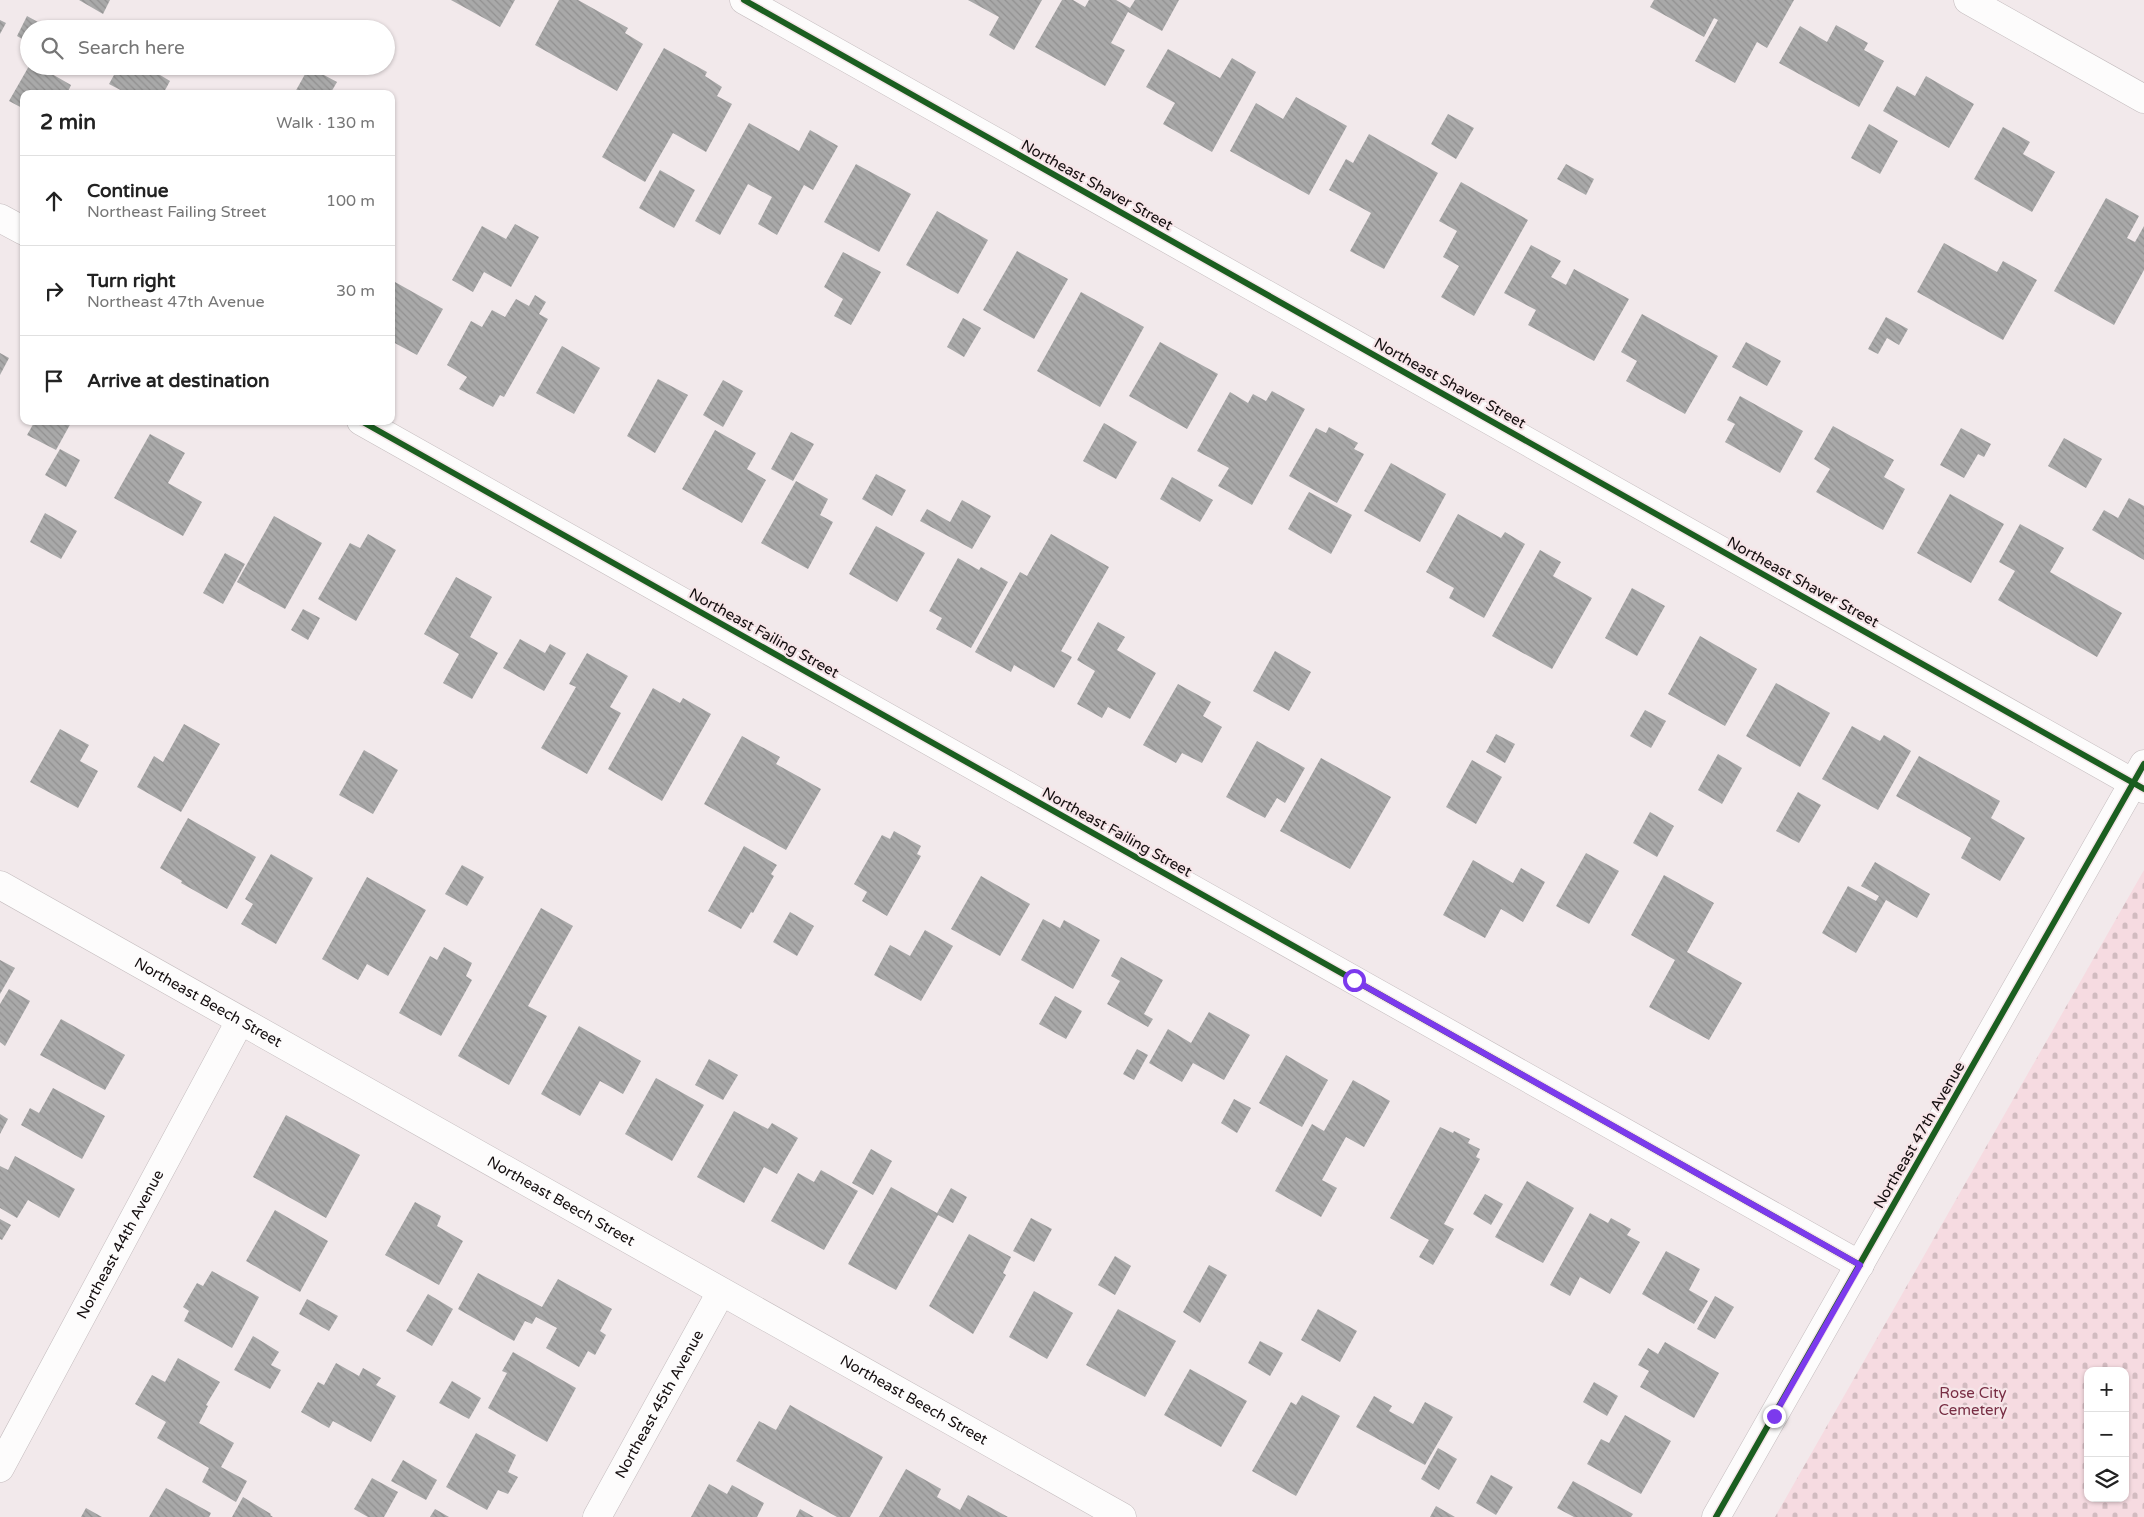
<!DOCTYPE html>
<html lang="en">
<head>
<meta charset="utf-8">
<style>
	:root { --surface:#fff; --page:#f6f6f6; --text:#222; --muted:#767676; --line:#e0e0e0 }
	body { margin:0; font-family:"Varela Round",sans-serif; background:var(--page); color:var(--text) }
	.controls { position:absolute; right:15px; bottom:15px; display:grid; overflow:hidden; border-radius:10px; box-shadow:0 1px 4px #0004 }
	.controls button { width:45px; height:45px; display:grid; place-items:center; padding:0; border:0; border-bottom:1px solid var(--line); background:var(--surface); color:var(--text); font:25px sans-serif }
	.stop { position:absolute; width:15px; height:15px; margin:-11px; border:4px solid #7c3aed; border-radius:50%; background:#fff }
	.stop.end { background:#7c3aed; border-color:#fff; box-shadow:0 1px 5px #0008 }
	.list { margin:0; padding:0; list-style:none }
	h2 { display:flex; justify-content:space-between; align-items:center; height:65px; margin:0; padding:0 20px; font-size:21px }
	h2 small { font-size:16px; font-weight:400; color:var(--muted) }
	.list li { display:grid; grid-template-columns:32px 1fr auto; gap:15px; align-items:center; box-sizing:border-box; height:90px; padding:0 20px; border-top:1px solid var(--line) }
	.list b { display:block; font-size:19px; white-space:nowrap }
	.list p { margin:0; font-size:16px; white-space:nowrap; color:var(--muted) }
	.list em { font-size:16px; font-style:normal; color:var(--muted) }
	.icon { flex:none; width:28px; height:28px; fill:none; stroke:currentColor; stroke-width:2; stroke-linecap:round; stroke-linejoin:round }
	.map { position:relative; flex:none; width:2144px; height:1517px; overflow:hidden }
	.search { position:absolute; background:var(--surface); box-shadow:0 1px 4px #0004; left:20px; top:20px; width:375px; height:55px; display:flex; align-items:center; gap:12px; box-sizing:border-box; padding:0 18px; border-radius:28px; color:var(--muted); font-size:19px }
	.panel { position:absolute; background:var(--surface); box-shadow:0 1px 4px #0004; left:20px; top:90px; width:375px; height:335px; border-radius:10px }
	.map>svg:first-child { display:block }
	.cemetery { fill:url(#cemetery-stones); fill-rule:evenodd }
	.building { fill:url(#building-back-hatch) }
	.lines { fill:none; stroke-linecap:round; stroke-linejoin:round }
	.minor-casing { stroke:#c4bcbe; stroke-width:29 }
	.minor { stroke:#fdfcfc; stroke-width:28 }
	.cycleway-casing { stroke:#f6e5e8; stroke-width:9 }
	.cycleway { stroke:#1b5e20; stroke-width:6 }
	.route { stroke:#7c3aed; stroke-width:6 }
	.labels { text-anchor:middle; stroke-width:4.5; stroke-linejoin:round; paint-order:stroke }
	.street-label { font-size:15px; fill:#130d0e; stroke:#f6e5e8 }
	.park-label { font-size:15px; fill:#782e44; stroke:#f6e5e8 }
</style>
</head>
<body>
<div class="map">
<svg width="2144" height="1517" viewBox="0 0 2144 1517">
	<defs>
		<pattern id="cemetery-stones" width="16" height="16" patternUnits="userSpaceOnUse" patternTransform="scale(1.25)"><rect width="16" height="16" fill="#f6dbe1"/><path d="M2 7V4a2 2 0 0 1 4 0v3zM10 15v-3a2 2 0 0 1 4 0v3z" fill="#d2bbc0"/></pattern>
		<pattern id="building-back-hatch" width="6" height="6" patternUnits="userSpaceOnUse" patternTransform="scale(1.25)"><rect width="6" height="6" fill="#a9a9a9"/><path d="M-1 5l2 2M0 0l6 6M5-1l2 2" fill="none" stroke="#919090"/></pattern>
	</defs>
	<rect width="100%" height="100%" fill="#f2e9eb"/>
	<path class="cemetery" d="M2144,870V1517H1775ZM2088,1371H2125V1498H2088Z"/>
	<g class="building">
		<path d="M79,0H110L103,14Z"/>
		<path d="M451,0H515L500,27Z"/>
		<path d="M559,0H578L628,28L625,33L643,44L617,91L535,45Z"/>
		<path d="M968,0H1042L1014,50L989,35L999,17Z"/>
		<path d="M1062,0H1073L1085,7L1089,0H1116L1130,8L1135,0H1179L1162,31L1128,12L1111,43L1125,50L1105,86L1035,47Z"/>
		<path d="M1654,0H1794L1767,48L1757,42L1735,83L1695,61L1718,20L1714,18L1704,37L1650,7Z"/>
		<path d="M27,16L47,27L46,29H29V43L17,36Z"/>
		<path d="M0,20L6,23L0,34Z"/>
		<path d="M1836,25L1868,43L1864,50L1884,61L1859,107L1779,63L1800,26L1827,42Z"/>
		<path d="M664,48L707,72L705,76L722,87L717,96L732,104L706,152L673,133L645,182L602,157Z"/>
		<path d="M1168,49L1220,78L1232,58L1256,72L1212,152L1163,124L1175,103L1146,87Z"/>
		<path d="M29,66H38L71,85L67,94H24V109L9,101Z"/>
		<path d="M119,66H145L170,81L163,94H128L109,84Z"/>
		<path d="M309,67L337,82L330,94H294Z"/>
		<path d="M1926,76L1974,104L1949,148L1883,111L1897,86L1915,96Z"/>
		<path d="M1296,97L1347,126L1309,195L1230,151L1256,103L1283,119Z"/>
		<path d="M1448,114L1474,128L1456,159L1431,144Z"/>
		<path d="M749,123L799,151L810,130L838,146L813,190L804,185L777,235L758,224L772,197L748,184L720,235L695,221Z"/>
		<path d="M1869,124L1898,141L1880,174L1851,158Z"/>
		<path d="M2003,127L2030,142L2023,154L2055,172L2032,212L1974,179Z"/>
		<path d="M1369,134L1438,173L1384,269L1350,251L1371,213L1329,190L1346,159L1353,163Z"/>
		<path d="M856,164L911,194L879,252L824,222Z"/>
		<path d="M1566,164L1594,179L1586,195L1557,179Z"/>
		<path d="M660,170L695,190L674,228L639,208Z"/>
		<path d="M1461,182L1528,220L1474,316L1441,297L1459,266L1443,257L1457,231L1439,221Z"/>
		<path d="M2106,198L2139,216L2127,238L2135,242L2144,226V270L2114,325L2054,291Z"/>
		<path d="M937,211L988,240L958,294L906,265Z"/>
		<path d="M515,224L539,237L511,287L484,272L473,292L452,280L482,226L506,239Z"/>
		<path d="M1944,243L1997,272L2003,261L2037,280L2003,340L1917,292Z"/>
		<path d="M1531,245L1561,261L1551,277L1566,285L1574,269L1629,299L1594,361L1528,325L1536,310L1504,293Z"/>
		<path d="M1017,251L1068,279L1034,339L983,310Z"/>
		<path d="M843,252L881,272L851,325L834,316L843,299L824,287Z"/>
		<path d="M395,282L443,309L417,355L391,341V289Z"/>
		<path d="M1081,292L1144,327L1100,407L1037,371Z"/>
		<path d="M535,295L546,302L539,314L548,319L504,397L500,395L493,407L459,389L467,377L447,365L471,321L482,327L492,310L505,317L516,299L529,306Z"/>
		<path d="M1642,314L1718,356L1685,414L1626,381L1637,361L1621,352Z"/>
		<path d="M1886,317L1908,329L1899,345L1887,338L1878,354L1868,349Z"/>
		<path d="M963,318L981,328L964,357L947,347Z"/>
		<path d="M1160,342L1218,374L1187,429L1129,396Z"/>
		<path d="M1746,342L1781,361L1767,386L1732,367Z"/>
		<path d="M562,346L600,368L574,414L536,393Z"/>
		<path d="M0,353L9,358L0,375Z"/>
		<path d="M658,379L688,395L655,453L627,436Z"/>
		<path d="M723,380L743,391L723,427L703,415Z"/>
		<path d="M1272,391L1305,409L1252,505L1218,486L1229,468L1197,451L1230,392L1248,403L1253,394L1266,401Z"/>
		<path d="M1740,396L1803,431L1780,473L1725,442L1735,424L1727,420Z"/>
		<path d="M35,421H72L56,450L27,435Z"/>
		<path d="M1104,423L1137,442L1116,479L1083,461Z"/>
		<path d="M1833,426L1894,460L1884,477L1905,489L1883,530L1816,492L1830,469L1814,459Z"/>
		<path d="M1329,427L1358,443L1354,449L1364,454L1337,503L1289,476L1316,428L1326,433Z"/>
		<path d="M1961,428L1991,444L1984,457L1978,454L1964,478L1940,465Z"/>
		<path d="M715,430L756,453L747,469L766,480L742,523L682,489Z"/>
		<path d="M791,432L814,444L793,481L771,469Z"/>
		<path d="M150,434L185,453L168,483L202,502L183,536L114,498Z"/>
		<path d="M2064,438L2102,459L2086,488L2048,466Z"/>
		<path d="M60,449L80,460L66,487L45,475Z"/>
		<path d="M1391,463L1446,494L1420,542L1364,511Z"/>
		<path d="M876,474L906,490L892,516L862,499Z"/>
		<path d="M1172,477L1213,500L1200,522L1160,499Z"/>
		<path d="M796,481L828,499L820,515L833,522L808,569L761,543Z"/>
		<path d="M1309,492L1352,515L1331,554L1288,529Z"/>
		<path d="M1950,494L2004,524L1971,583L1917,553Z"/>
		<path d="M2129,498L2144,506V560L2092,530L2104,510L2118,518Z"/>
		<path d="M962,500L991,516L972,549L920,521L927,509L950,522Z"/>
		<path d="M45,513L77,531L61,559L30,542Z"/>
		<path d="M1458,514L1501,538L1505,532L1525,544L1484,618L1449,598L1454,588L1426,572Z"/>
		<path d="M274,516L322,543L285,609L237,582Z"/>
		<path d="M2020,524L2064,548L2050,572L2122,613L2097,657L1998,600L2015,571L1999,562Z"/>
		<path d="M876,526L925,553L897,602L849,574Z"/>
		<path d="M368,534L396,550L356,621L318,599L350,543L360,548Z"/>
		<path d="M1051,534L1109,567L1061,651L1072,657L1054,688L1014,665L1011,672L975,652L1020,572L1027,576Z"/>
		<path d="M1540,550L1561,562L1553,576L1592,598L1552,669L1492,636Z"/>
		<path d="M225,553L245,564L223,604L203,593Z"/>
		<path d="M958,558L979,570L981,567L1008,582L971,648L936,629L942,618L929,611Z"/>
		<path d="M456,577L492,597L470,637L498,653L472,699L443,683L459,654L424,634Z"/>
		<path d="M1632,588L1665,606L1637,656L1605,638Z"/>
		<path d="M303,609L320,618L308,640L291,630Z"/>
		<path d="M1098,622L1125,637L1117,650L1156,673L1130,719L1108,707L1102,718L1077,704L1095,671L1077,660Z"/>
		<path d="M1700,636L1757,669L1725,726L1668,694Z"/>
		<path d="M520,639L545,653L550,644L566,653L544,691L503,668Z"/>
		<path d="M1275,651L1311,672L1289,711L1253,691Z"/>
		<path d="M587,653L628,676L610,707L621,713L587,774L541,748L576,687L569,684Z"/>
		<path d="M1776,683L1830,713L1800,767L1746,736Z"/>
		<path d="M1178,684L1211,702L1203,716L1222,727L1202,763L1182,753L1176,763L1143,745Z"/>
		<path d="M653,688L680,703L683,698L711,714L662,801L608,769Z"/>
		<path d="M1645,710L1666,721L1651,748L1630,736Z"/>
		<path d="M184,724L220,744L181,812L137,787L154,756L163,762Z"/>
		<path d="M1852,726L1880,741L1884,735L1911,751L1878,810L1822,779Z"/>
		<path d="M60,729L89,745L80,761L98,771L78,808L30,782Z"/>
		<path d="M1496,734L1515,744L1505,763L1486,752Z"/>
		<path d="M742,736L780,757L776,764L821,789L786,850L704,804Z"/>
		<path d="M1257,741L1305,768L1285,803L1277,798L1265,818L1226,797Z"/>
		<path d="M364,750L398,770L373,814L339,795Z"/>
		<path d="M1718,754L1742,768L1722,804L1698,790Z"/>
		<path d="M1919,756L2000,801L1991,818L2025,838L2000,881L1961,858L1971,838L1896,796Z"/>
		<path d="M1321,758L1391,797L1350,869L1280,831Z"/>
		<path d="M1472,760L1502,777L1476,824L1446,807Z"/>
		<path d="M1798,792L1821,805L1799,843L1776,831Z"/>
		<path d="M1650,812L1674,826L1657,857L1633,843Z"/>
		<path d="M188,818L256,857L227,909L181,883L182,881L160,868Z"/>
		<path d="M894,831L921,846L917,854L921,856L887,916L862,901L867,892L854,884L882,835L890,839Z"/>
		<path d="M744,846L777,865L771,874L774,876L753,913L751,912L741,929L708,911Z"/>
		<path d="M1586,853L1619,871L1589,924L1556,906Z"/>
		<path d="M271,854L313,878L276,944L241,924L253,904L245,899Z"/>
		<path d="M1473,860L1513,883L1521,868L1545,882L1523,922L1501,909L1485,938L1443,915Z"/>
		<path d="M1875,862L1930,894L1917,918L1886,900L1856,953L1822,933L1848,886L1876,901L1879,896L1861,886Z"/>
		<path d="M462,865L484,877L467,906L445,894Z"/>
		<path d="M1664,875L1714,903L1687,952L1742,983L1709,1040L1649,1007L1675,960L1631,935Z"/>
		<path d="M981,876L1030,904L1000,956L951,929Z"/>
		<path d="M367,877L426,910L388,976L367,964L358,980L322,959Z"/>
		<path d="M541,908L573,926L528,1006L547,1016L509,1085L458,1056Z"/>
		<path d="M790,912L814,926L797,956L773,942Z"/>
		<path d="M1043,919L1060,928L1064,920L1100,940L1073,989L1021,960Z"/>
		<path d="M925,930L953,946L921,1001L874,975L890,945L910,956Z"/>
		<path d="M444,947L472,963L466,976L472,980L441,1036L399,1013L430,956L437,960Z"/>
		<path d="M1121,957L1163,980L1144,1014L1153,1019L1148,1027L1107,1004L1120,981L1111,976Z"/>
		<path d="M0,960L15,968L0,994Z"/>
		<path d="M9,989L30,1001L5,1046L0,1042V1004Z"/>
		<path d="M1055,996L1082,1011L1066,1039L1039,1024Z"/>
		<path d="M1209,1012L1250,1035L1224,1080L1193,1063L1182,1082L1149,1063L1168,1029L1191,1043Z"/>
		<path d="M61,1019L125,1055L105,1090L40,1055Z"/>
		<path d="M579,1026L641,1061L623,1094L600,1081L580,1116L541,1094Z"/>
		<path d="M1137,1049L1148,1055L1134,1080L1123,1074Z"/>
		<path d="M1286,1055L1328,1080L1302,1127L1259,1103Z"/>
		<path d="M709,1059L738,1075L723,1100L695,1085Z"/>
		<path d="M656,1078L704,1105L672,1161L625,1134Z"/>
		<path d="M1353,1080L1390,1101L1364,1147L1346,1137L1322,1180L1337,1188L1321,1217L1275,1191L1312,1124L1324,1131Z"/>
		<path d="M53,1088L105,1116L82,1159L21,1125L30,1108L39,1113Z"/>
		<path d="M1234,1099L1251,1108L1237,1133L1221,1123Z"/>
		<path d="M734,1111L768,1129L772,1123L798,1138L777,1174L764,1167L744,1203L697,1177Z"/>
		<path d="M0,1114L8,1119L0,1134Z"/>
		<path d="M286,1115L360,1155L326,1218L253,1177Z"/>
		<path d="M1440,1127L1453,1133L1454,1131L1470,1139L1468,1143L1480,1149L1476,1157L1480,1159L1444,1224L1454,1229L1433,1265L1419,1257L1429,1240L1390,1218Z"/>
		<path d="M871,1149L892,1161L873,1195L852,1183Z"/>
		<path d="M15,1156L75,1189L59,1218L28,1200L17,1218L0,1208V1166L8,1170Z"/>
		<path d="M821,1170L858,1191L824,1250L771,1221L798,1173L814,1182Z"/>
		<path d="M1527,1181L1574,1208L1543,1263L1495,1237Z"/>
		<path d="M891,1187L937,1213L951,1188L967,1197L953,1223L938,1215L896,1290L848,1264Z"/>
		<path d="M1485,1194L1503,1204L1491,1225L1473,1214Z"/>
		<path d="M415,1202L441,1216L437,1226L463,1241L439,1285L385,1255Z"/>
		<path d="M275,1210L328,1241L300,1292L246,1261Z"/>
		<path d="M1590,1213L1608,1223L1611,1218L1631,1229L1627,1235L1640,1242L1610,1294L1580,1277L1570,1296L1550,1285Z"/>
		<path d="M1031,1218L1052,1229L1034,1262L1013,1251Z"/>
		<path d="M0,1219L11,1225L2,1240L0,1239Z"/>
		<path d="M969,1234L1011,1257L1003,1273L1006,1275L973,1334L929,1306Z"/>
		<path d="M1666,1251L1700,1269L1689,1290L1708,1301L1694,1324L1642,1294Z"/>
		<path d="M1115,1256L1131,1266L1115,1295L1098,1285Z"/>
		<path d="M1209,1265L1227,1275L1200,1323L1183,1312Z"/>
		<path d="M212,1271L259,1297L232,1348L184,1321L189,1311L183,1307L197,1283L203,1286Z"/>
		<path d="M478,1273L542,1307L558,1279L612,1309L600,1331L606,1335L595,1355L588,1351L579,1367L546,1348L557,1328L536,1317L532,1324L525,1321L514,1341L458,1309Z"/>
		<path d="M1034,1291L1073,1313L1047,1359L1009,1337Z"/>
		<path d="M428,1294L453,1309L432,1346L406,1331Z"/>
		<path d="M1715,1296L1734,1307L1715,1339L1697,1329Z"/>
		<path d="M307,1299L338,1316L329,1331L299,1314Z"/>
		<path d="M1118,1309L1176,1341L1145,1397L1086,1365Z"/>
		<path d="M1318,1309L1357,1331L1340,1362L1301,1340Z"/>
		<path d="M253,1336L279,1352L271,1365L281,1370L270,1389L234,1370Z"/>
		<path d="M1260,1341L1283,1353L1270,1376L1248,1363Z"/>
		<path d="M1665,1342L1719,1373L1694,1418L1640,1387L1649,1371L1638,1365L1648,1348L1658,1354Z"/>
		<path d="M513,1352L576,1388L547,1442L488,1408L507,1373L502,1371Z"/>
		<path d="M178,1358L220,1382L206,1405L208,1406L199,1423L234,1443L221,1467L247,1481L236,1502L202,1482L209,1468L157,1438L166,1422L135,1404L152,1375L165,1382Z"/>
		<path d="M336,1363L359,1376L363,1368L381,1378L376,1385L396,1396L371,1442L333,1421L329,1428L301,1412L318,1382L324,1385Z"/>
		<path d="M1190,1369L1247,1401L1221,1447L1164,1415Z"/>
		<path d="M452,1381L481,1398L469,1419L439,1403Z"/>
		<path d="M1594,1382L1618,1396L1607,1416L1583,1402Z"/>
		<path d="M1302,1395L1340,1416L1296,1496L1252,1471L1291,1402L1296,1405Z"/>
		<path d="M1374,1396L1392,1406L1389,1411L1413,1424L1425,1402L1453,1417L1425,1465L1356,1427Z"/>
		<path d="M790,1405L883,1457L850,1517H837L736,1461L759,1421L776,1430Z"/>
		<path d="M1625,1415L1671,1441L1641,1494L1587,1464L1601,1439L1609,1443Z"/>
		<path d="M476,1433L516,1455L508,1472L518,1477L508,1494L498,1490L487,1510L446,1487Z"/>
		<path d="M1438,1448L1457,1459L1439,1490L1421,1479Z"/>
		<path d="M403,1460L437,1480L426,1500L391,1481Z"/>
		<path d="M906,1469L941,1489L937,1497L960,1510L968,1495L1008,1517H879Z"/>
		<path d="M1491,1475L1513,1487L1496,1515L1476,1503Z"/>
		<path d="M372,1478L398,1492L384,1517H368L354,1509Z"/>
		<path d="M1573,1481L1633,1514L1631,1517H1574L1557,1508Z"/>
		<path d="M709,1484L727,1494L732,1485L764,1503L757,1517H691Z"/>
		<path d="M166,1488L211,1513L209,1517H149Z"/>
		<path d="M243,1497L271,1514L270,1515L273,1517H232Z"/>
		<path d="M1436,1506L1455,1517H1430Z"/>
		<path d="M86,1508L102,1517H81Z"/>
		<path d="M435,1509L449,1517H430Z"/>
		<path d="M800,1509L814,1517H796Z"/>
	</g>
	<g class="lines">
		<g class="minor-casing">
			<g id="minor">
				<path d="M744,0L2144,789"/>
				<path d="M1968,0L2144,99"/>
				<path d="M0,218L24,231"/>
				<path d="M361,421L1860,1265"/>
				<path id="s1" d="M0,885L1122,1517"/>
				<path id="s2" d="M0,1468L240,1021"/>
				<path id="s3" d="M597,1517L721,1292"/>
				<path d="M1716,1517L2144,764"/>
			</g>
		</g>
		<use href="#minor" class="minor"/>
		<g class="cycleway-casing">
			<g id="cycleway">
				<path d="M744,0L2144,789"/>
				<path d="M361,421L1860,1265"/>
				<path d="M1716,1517L2144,764"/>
			</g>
		</g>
		<use href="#cycleway" class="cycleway"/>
	</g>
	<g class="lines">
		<path class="route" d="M1354,980L1860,1265L1774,1416"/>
	</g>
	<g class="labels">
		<g class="street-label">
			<text transform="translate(1097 185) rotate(29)" y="5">Northeast Shaver Street</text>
			<text transform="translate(1450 383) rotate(29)" y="5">Northeast Shaver Street</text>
			<text transform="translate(1803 582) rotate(29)" y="5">Northeast Shaver Street</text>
			<text transform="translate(764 633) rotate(29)" y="5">Northeast Failing Street</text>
			<text transform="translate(1117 832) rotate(29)" y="5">Northeast Failing Street</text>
			<text dy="5" stroke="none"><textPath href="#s1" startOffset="239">Northeast Beech Street</textPath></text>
			<text transform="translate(1919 1135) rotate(-60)" y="5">Northeast 47th Avenue</text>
			<text dy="5" stroke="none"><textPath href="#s1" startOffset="644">Northeast Beech Street</textPath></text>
			<text dy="5" stroke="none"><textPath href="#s2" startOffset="254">Northeast 44th Avenue</textPath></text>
			<text dy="5" stroke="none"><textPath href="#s1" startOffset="1049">Northeast Beech Street</textPath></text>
			<text dy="5" stroke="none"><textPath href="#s3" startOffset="129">Northeast 45th Avenue</textPath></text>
		</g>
		<g class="park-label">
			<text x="1973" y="1398">Rose City<tspan x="1973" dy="17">Cemetery</tspan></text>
		</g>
	</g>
</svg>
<div class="controls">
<button>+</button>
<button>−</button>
<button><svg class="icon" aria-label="layers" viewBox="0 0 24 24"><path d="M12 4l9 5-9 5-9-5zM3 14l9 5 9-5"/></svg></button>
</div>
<div class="stop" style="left:1354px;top:980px"></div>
<div class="stop end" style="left:1774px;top:1416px"></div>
<div class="search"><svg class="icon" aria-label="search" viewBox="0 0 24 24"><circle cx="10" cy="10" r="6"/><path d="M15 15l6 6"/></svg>Search here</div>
<section class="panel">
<h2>2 min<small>Walk · 130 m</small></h2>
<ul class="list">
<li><svg class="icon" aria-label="ahead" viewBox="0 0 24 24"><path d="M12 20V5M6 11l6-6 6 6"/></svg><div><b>Continue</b><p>Northeast Failing Street</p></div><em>100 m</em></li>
<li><svg class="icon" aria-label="right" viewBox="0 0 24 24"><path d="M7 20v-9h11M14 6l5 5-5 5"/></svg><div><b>Turn right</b><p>Northeast 47th Avenue</p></div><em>30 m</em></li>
<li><svg class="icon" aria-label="arrive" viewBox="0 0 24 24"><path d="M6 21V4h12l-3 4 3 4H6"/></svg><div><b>Arrive at destination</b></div></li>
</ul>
</section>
</div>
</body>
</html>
